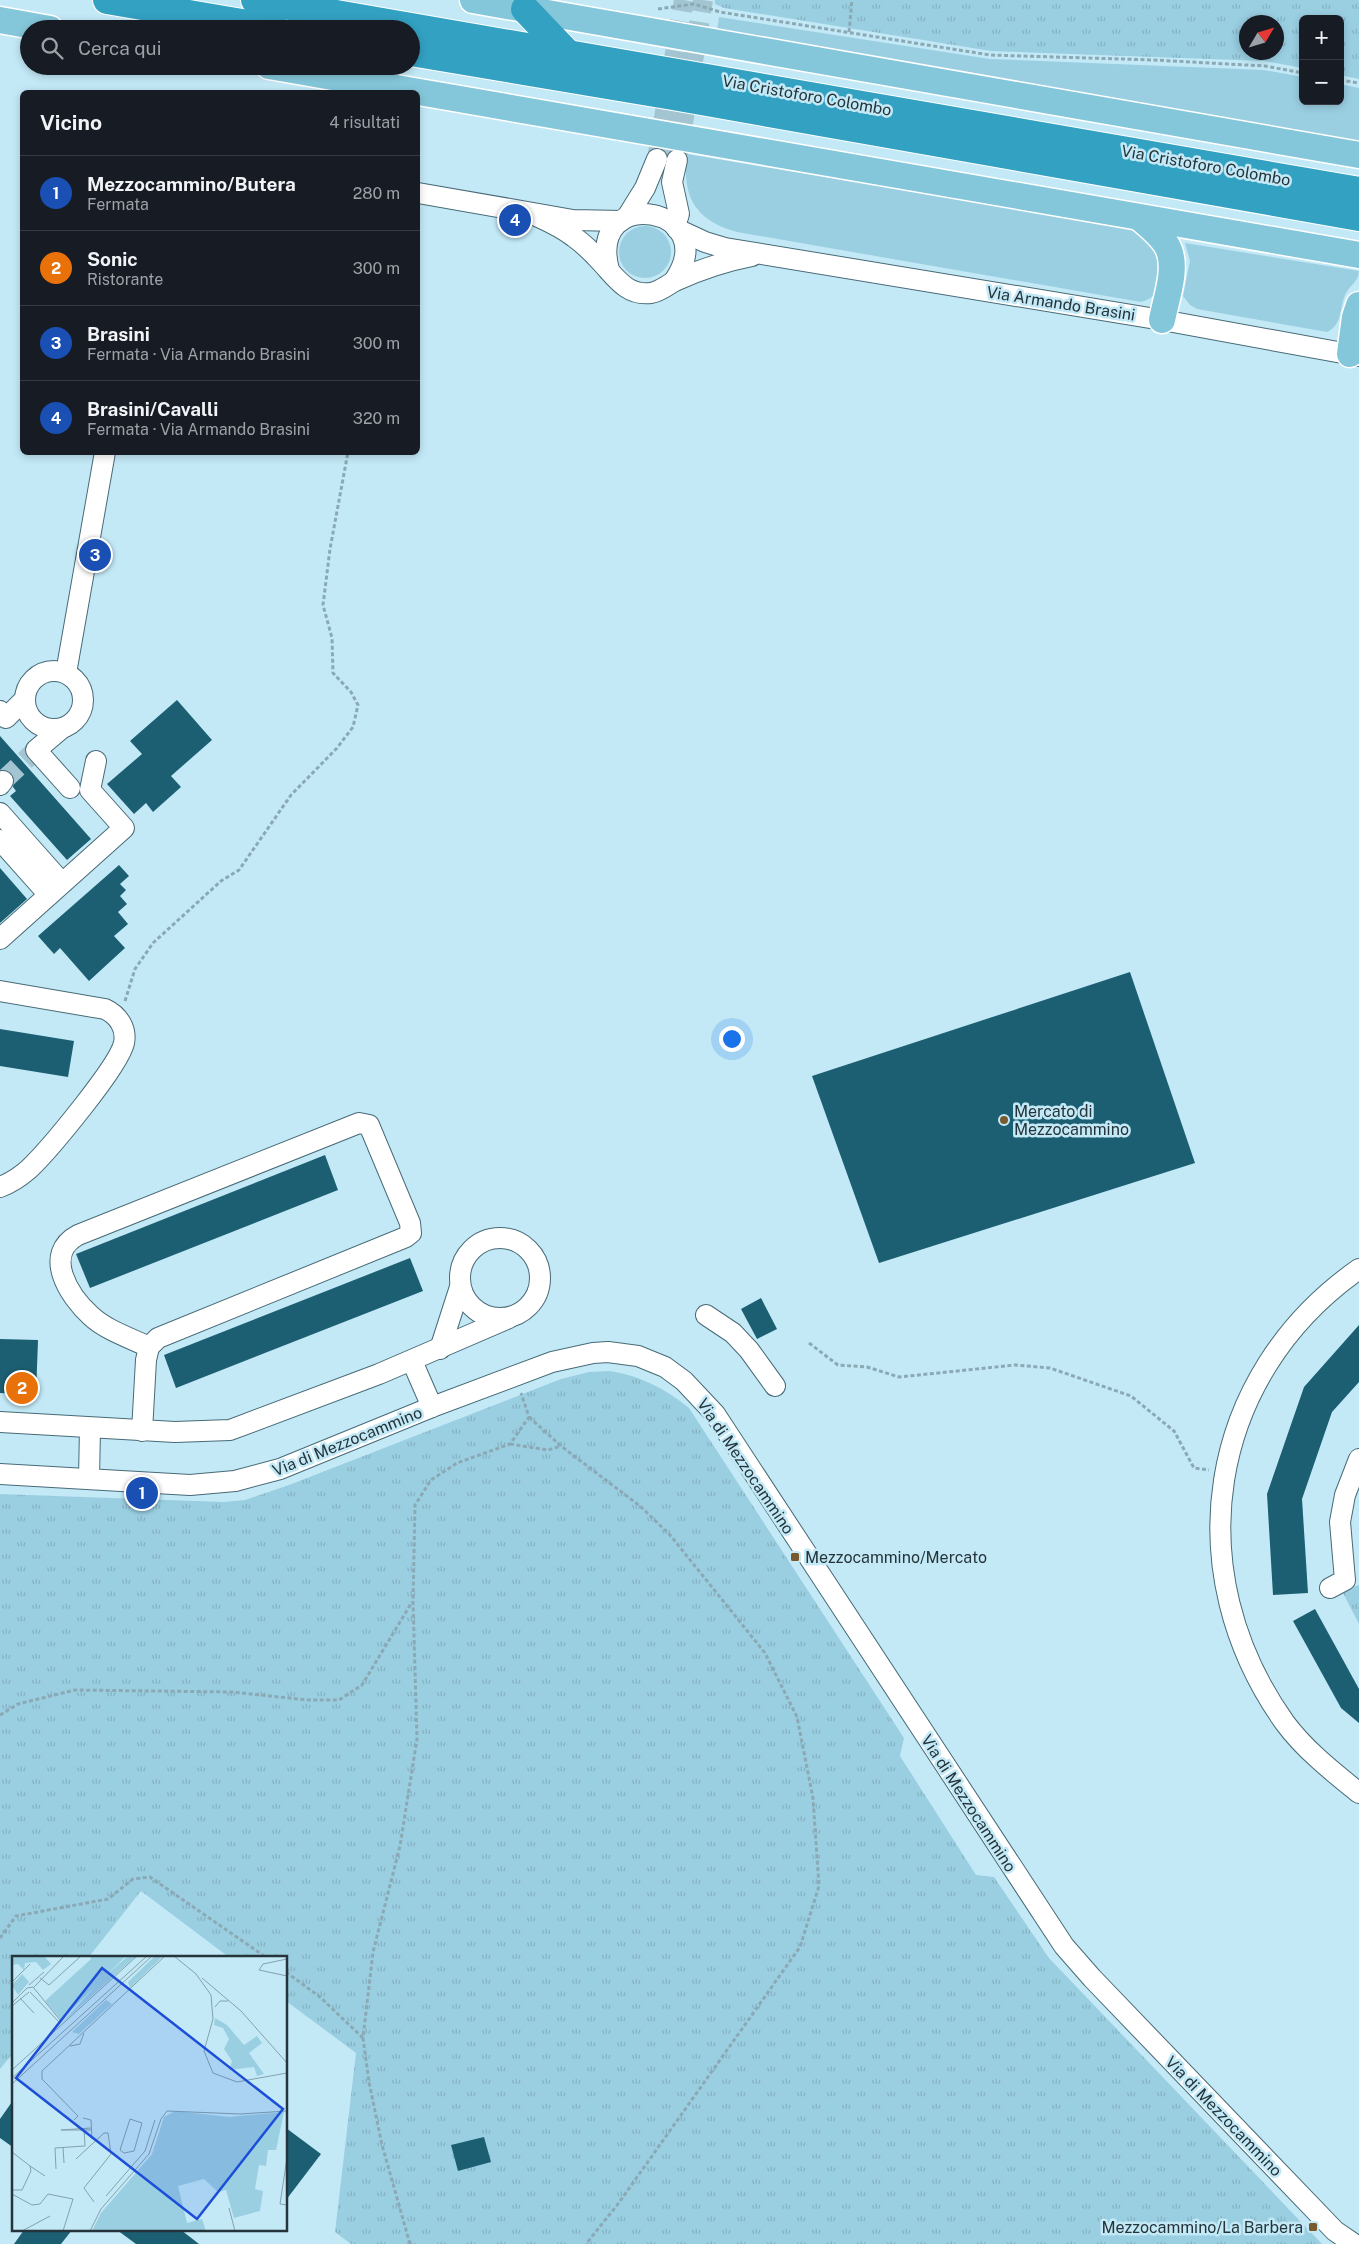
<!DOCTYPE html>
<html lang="it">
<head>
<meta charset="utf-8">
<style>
	:root { --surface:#171b24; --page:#242831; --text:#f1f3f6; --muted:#9ea1a6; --line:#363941; --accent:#0b8043 }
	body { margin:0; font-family:"Public Sans",sans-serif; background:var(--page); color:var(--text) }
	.controls { position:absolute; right:15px; top:15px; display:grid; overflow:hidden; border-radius:8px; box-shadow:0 2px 8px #0003 }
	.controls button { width:45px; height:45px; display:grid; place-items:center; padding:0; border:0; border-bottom:1px solid var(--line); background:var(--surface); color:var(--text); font:25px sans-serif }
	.compass { position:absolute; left:1239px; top:15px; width:45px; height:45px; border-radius:50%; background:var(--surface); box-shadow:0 2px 8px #0003; rotate:52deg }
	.you { position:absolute; left:731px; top:1038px; width:18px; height:18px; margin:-12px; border:4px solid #fff; border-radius:50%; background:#1a73e8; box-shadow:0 0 0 8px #1a73e833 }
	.badge { display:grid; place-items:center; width:32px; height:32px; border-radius:50%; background:var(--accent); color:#fff; font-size:16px; font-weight:700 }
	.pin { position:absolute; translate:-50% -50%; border:2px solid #fff; box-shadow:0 1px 5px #0006 }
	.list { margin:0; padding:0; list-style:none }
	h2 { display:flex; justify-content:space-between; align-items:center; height:65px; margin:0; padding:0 20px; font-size:21px }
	h2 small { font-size:16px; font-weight:400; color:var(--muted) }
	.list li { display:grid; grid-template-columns:32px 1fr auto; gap:15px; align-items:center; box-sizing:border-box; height:75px; padding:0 20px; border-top:1px solid var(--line) }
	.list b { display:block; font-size:19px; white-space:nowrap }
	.list p { margin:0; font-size:16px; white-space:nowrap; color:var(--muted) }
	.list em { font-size:16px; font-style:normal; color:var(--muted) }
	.icon { flex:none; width:28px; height:28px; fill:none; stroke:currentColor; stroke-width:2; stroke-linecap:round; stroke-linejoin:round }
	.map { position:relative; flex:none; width:1359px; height:2244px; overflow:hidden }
	.search { position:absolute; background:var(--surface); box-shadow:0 2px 8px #0003; left:20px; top:20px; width:400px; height:55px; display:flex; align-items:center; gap:12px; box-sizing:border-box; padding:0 18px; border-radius:28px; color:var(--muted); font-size:19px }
	.panel { position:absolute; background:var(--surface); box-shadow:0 2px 8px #0003; left:20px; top:90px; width:400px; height:365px; border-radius:8px }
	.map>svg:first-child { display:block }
	.grass { fill:#9acfe2 }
	.park { fill:url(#park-tufts); fill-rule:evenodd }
	.building { fill:#1c5f73 }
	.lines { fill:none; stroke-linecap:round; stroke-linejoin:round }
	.minor-tunnel { stroke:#a3c5d1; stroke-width:20; stroke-dasharray:20 10; stroke-linecap:butt }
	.minor-casing { stroke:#486a76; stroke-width:22 }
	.major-casing { stroke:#fff; stroke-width:29 }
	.highway-casing { stroke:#fff; stroke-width:30 }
	.path { stroke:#8ba9b5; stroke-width:3; stroke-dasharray:4 2.5; stroke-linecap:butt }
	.minor { stroke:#fff; stroke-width:20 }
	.major { stroke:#85c7da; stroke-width:26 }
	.highway { stroke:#33a1c2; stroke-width:28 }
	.poi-dot { fill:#79592e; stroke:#c3e9f7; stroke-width:2 }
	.labels { text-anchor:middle; stroke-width:5; stroke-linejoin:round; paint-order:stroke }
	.street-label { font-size:16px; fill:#25343a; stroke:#c3e9f7 }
	.poi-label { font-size:16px; fill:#25343a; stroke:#c3e9f7; text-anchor:start }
	.inset-road { fill:none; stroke:#84a1ab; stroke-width:1 }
	.view { fill:#1d4ed8; fill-opacity:0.15; stroke:#1d4ed8; stroke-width:2.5 }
	.inset-edge { fill:none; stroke:#25343a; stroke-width:2.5 }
</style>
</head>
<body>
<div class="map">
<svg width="1359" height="2244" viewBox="0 0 1359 2244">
	<defs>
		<pattern id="park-tufts" width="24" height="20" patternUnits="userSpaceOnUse" patternTransform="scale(1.25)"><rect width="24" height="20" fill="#9acfe2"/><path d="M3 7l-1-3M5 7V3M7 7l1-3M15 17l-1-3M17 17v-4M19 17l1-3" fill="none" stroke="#85b2c3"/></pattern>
	</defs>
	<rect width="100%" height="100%" fill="#c3e9f7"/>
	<g class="grass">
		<path d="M719,17L990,59L1264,70L1303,77V101H1340V84L1359,88V142L717,31Z"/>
		<path d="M687,154L1140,230L1163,253C1161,274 1165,296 1141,302L737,232C694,220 682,196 687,154Z"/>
		<circle cx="645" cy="252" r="26"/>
		<path d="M1185,243L1359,271C1359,281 1349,286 1345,295C1339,309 1343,324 1327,332L1197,309L1190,305L1183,296L1190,261Z"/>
	</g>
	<g class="park">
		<path d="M715,0H1359V79L1340,75V19H1303V68L1264,61L991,51L724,8L715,4ZM1246,22H1276V52H1246Z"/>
		<path d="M610,1371C641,1376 664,1388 689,1408L904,1738L900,1756L976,1875L994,1877L1049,1958L1322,2244H351L335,2232L356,2053L286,2001V1958H230L141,1891L88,1958H14V2052L0,2069V1494L224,1502L245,1500L289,1485L561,1379L589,1372Z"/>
		<path d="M1359,1585V1624L1342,1591Z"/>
	</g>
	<g class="building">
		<path d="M177,700L212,740L171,776L181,787L153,812L146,803L134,814L107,784L142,754L130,741Z"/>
		<path d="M0,736L91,839L67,860L10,796L16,791L13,787L14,777L10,771L0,770Z"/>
		<path d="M119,865L129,876L120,884L126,890L120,896L127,904L118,912L128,924L114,936L125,948L89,981L60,948L54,954L38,936Z"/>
		<path d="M0,868L27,899L0,923Z"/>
		<path d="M1130,972L1195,1163L879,1263L812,1076Z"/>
		<path d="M0,1029L74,1041L68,1077L0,1066Z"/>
		<path d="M325,1155L338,1190L90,1288L76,1254Z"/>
		<path d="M410,1258L423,1291L176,1388L164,1355Z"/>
		<path d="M761,1298L777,1329L757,1339L741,1309Z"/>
		<path d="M1359,1325V1382L1332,1412L1302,1499L1308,1593L1273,1595L1267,1494L1304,1387Z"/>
		<path d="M0,1339L38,1340L36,1395L0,1393Z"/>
		<path d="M1315,1609L1359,1689V1723L1341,1708L1293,1621Z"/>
		<path d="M14,2099V2148L0,2138V2119Z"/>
		<path d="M286,2128L321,2154L286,2200Z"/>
		<path d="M484,2137L491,2162L458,2171L451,2145Z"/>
		<path d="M24,2230H72L61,2244H14Z"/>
		<path d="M117,2230H181L199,2244H136Z"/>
	</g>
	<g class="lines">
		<g class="minor-tunnel">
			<path d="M657,159L684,0"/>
			<path d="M677,160L703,0"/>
			<path d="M3,781L36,750"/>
		</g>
		<g class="minor-casing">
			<g id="minor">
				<path d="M418,193L573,220L621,221"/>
				<path d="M530,213C545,220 560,226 574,237C584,244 593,253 602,263C616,278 627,296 651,293C661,291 667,285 675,281C699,270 726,261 752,256"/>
				<path d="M627,217L645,188L657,159"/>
				<path d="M675,226L679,214L672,182L677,160"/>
				<path d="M677,229L705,242L725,248L1162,320L1359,356"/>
				<path d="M609,270C586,182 725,207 674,281"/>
				<circle cx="54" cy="700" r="29"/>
				<path d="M66,673L105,452"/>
				<path d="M0,711L6,718L24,700"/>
				<path d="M61,729L36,750L70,788"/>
				<path d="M0,785L3,781"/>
				<path d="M0,813L62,883"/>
				<path d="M0,840L49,895"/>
				<path d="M0,939L124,828L90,790L96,761"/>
				<path d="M0,991L105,1009C118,1015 127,1028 124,1043C119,1066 49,1150 29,1169C21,1176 11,1183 0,1187"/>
				<circle cx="500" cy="1278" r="40"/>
				<path d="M1359,1269C1206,1376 1177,1572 1285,1723C1305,1750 1333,1772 1359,1793"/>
				<path d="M706,1315L733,1333L749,1350L775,1386"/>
				<path d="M440,1349L460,1287"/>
				<path d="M412,1361L432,1407"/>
				<path d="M0,1422L175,1432L230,1430L379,1374L509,1318"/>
				<path d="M142,1431L146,1360L149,1347L158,1338L406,1237L411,1233L410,1223L369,1125L359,1123L78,1235C42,1254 69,1296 91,1316C106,1330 130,1338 149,1347"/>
				<path d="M0,1474L190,1485L235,1481L280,1469L432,1407L552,1362L593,1353L608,1352L638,1356L665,1367L684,1381L715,1414L1064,1946L1092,1978L1335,2231L1354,2244"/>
				<path d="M89,1478L90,1428"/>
				<path d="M1330,1588L1345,1580L1340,1522L1345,1495L1359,1459"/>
			</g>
		</g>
		<g class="major-casing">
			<g id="major">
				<path d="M473,0L1359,155"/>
				<path d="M0,20L50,29"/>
				<path d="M269,66C633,126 996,191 1359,255"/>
				<path d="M1140,218C1150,227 1164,237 1169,250C1177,270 1166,299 1162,320"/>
				<path d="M1350,354L1355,317L1359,305"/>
			</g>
		</g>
		<g class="highway-casing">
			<g id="highway">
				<path d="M107,0L276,29"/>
				<path d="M255,0L1359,191"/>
				<path d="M525,9L567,53"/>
				<path d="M411,52L673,96L1359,217"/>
			</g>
		</g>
		<g class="path">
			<path d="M658,9L694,4L720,12L990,55L1154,60L1265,66L1303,73"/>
			<path d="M849,32L852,0"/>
			<path d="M1340,80L1359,83"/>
			<path d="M125,1001L135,969L153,943L221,881L239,870L291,795L337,748L353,727L358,705L351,692L333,673L332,638L323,605L330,549L348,452"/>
			<path d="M809,1343L838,1365L867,1367L899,1377L1015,1365L1050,1368L1131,1396L1174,1431L1194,1468L1209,1470"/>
			<path d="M529,1417L561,1446L640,1506L670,1535L765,1653L797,1717L813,1798L819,1886L800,1947L618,2204L586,2244"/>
			<path d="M510,1444L548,1450L561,1446"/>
			<path d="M0,1715L18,1704L75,1690L232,1692L308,1700H339L362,1685L412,1602"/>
			<path d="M0,1938L16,1916L108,1899L133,1879L150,1877L267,1958"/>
			<path d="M286,1972L320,1997L363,2038"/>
			<path d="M410,2244L382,2145L369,2082L363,2038L373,1952L400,1846L417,1739L413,1601L415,1505L431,1480L457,1463L510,1444L529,1417L521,1393"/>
		</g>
		<use href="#minor" class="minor"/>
		<use href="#major" class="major"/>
		<use href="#highway" class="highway"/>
	</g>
	<g class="poi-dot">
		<circle cx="1004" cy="1120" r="5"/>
		<rect x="790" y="1552" width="10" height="10" rx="2.5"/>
		<rect x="1308" y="2222" width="10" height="10" rx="2.5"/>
	</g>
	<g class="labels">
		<g class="street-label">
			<text transform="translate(807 95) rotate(10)" y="6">Via Cristoforo Colombo</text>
			<text transform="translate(1206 165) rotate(10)" y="6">Via Cristoforo Colombo</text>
			<text transform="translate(1061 303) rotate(9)" y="6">Via Armando Brasini</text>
			<text transform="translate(347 1441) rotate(-22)" y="6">Via di Mezzocammino</text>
			<text transform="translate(746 1466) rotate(56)" y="6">Via di Mezzocammino</text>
			<text transform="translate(969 1803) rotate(57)" y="6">Via di Mezzocammino</text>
			<text transform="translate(1224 2116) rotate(46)" y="6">Via di Mezzocammino</text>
		</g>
		<g class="poi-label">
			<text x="1014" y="1117">Mercato di<tspan x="1014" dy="18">Mezzocammino</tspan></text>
			<text x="805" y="1563">Mezzocammino/Mercato</text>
			<text x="1303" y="2233" text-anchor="end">Mezzocammino/La Barbera</text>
		</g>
	</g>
	<g transform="translate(12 1956)">
		<rect width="275" height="275" fill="#c3e9f7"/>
		<path d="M116,0H124L52,65L89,24ZM143,0H151L118,32L116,26ZM10,18L17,26L6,39L0,29ZM94,44L100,48L67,78L60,76Z" fill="#9acfe2"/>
		<path d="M2,0H32L39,8L31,14L24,6L13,7L12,14L6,8L0,9ZM78,0H114L49,64L33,45L79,3ZM203,62L215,69L232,89L245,80L250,87L237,97L252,118L245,120L242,111L217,114L220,105L212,93L217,83L211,72L202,69ZM163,155L217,161L272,156L264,194H256L254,210L247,209L243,233L251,235L248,255L222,262L214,234L206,236L192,223L166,230L175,267L190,263L194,275H80L89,257L140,198L152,161Z" fill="#9acfe2"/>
		<path class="inset-road" d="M162,0L184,18L199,39L201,63L192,95L201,117L225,126L275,117M275,3L251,8L247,14L275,20M28,22L37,29L69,0M190,22L229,55L275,107M0,26L18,8M17,29L32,16M22,31L52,0M15,32L21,31L48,64M18,36L47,66M8,42L22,57M0,47L15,32M0,50L17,36M203,51L208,45H216M58,90L68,88L72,77M0,114L125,0M0,122L135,0M0,128L140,0M71,162L79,164L80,183M118,163L130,167L122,195L112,197L108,194ZM62,164L66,160L30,123V115L153,0M79,172L49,174H79M51,191L52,207M0,196L18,210L19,215L10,234H0M275,202L268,248L275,249M64,203L92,177H96L99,198L72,232L82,246M18,210L33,220M44,213L43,192L73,190L72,173M0,238L20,249L28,248L36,238L61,243L51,275M94,240L133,195L143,164M217,252L223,275M10,275L38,260M78,275L89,253L137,198L149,163L155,155L228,158L275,155"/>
		<path class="view" d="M90,12L271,153L185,263L4,122Z"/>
		<rect width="275" height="275" class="inset-edge"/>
	</g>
</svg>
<div class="controls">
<button>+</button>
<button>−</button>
</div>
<svg class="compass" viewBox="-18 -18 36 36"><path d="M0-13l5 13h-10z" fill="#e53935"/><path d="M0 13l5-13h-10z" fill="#9ea1a6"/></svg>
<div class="you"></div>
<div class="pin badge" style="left:142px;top:1493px;background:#1a4fb4">1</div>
<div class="pin badge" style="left:22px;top:1388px;background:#e8710a">2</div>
<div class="pin badge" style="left:95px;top:555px;background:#1a4fb4">3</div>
<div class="pin badge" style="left:515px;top:220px;background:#1a4fb4">4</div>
<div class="search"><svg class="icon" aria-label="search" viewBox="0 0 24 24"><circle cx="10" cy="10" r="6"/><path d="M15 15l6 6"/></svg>Cerca qui</div>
<section class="panel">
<h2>Vicino<small>4 risultati</small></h2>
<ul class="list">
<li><span class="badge" style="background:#1a4fb4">1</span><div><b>Mezzocammino/Butera</b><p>Fermata</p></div><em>280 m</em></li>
<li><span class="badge" style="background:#e8710a">2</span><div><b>Sonic</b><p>Ristorante</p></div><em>300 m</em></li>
<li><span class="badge" style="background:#1a4fb4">3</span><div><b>Brasini</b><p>Fermata · Via Armando Brasini</p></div><em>300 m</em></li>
<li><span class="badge" style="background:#1a4fb4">4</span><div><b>Brasini/Cavalli</b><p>Fermata · Via Armando Brasini</p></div><em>320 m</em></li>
</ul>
</section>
</div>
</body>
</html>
